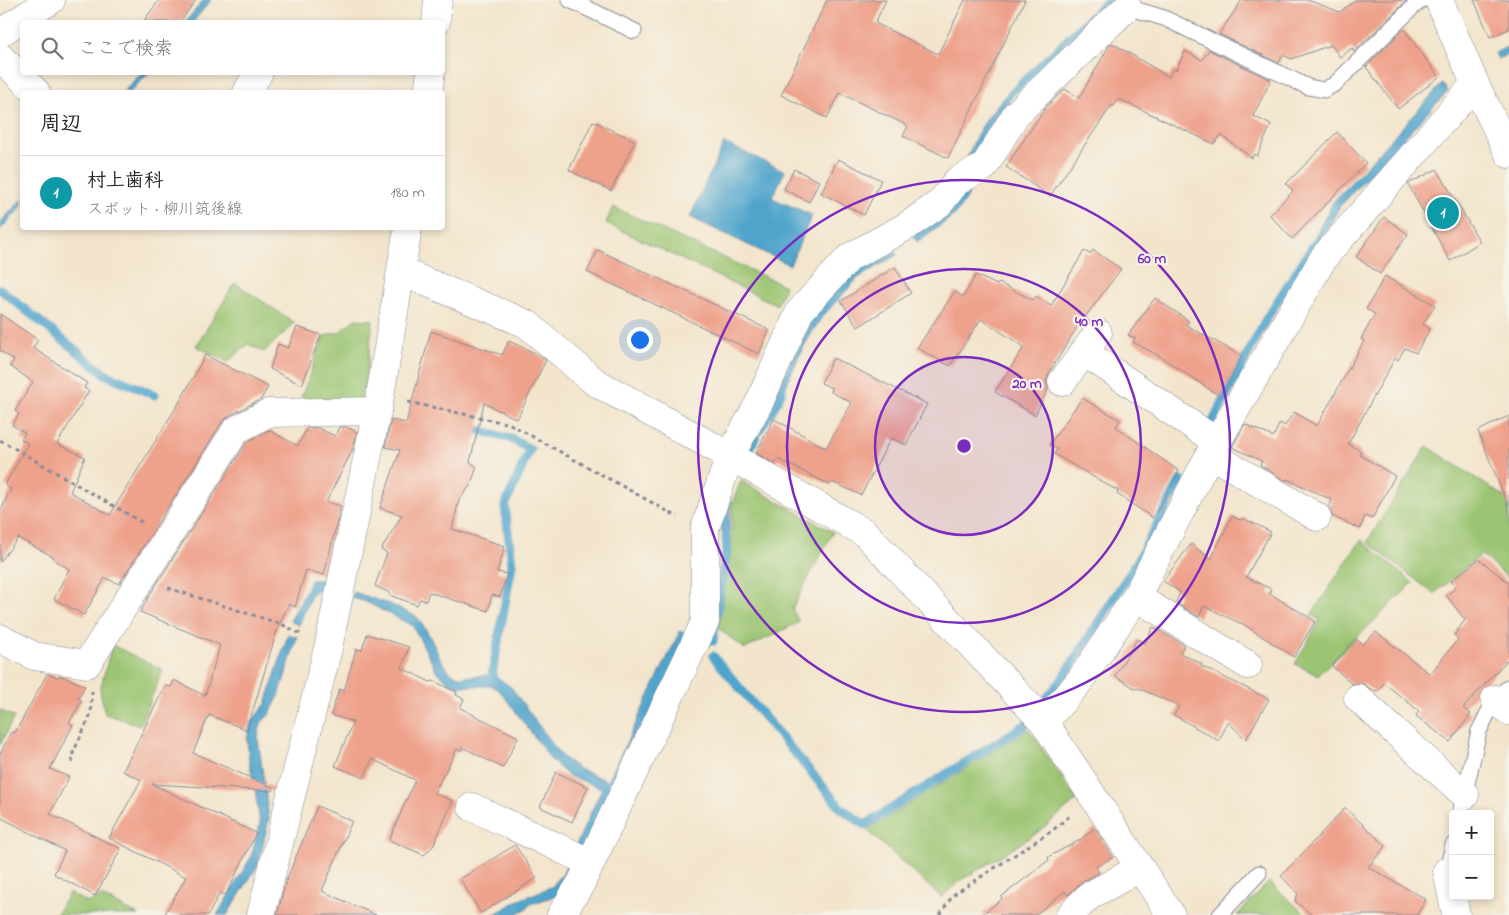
<!DOCTYPE html>
<html lang="ja">
<head>
<meta charset="utf-8">
<style>
	:root { --surface:#fff; --page:#f2f2f2; --text:#222; --muted:#767676; --line:#e0e0e0; --accent:#d1495b }
	body { margin:0; font-family:"Indie Flower","Klee One",sans-serif; background:var(--page); color:var(--text) }
	.controls { position:absolute; right:15px; bottom:15px; display:grid; overflow:hidden; border-radius:5px; box-shadow:0 2px 8px #0003 }
	.controls button { width:45px; height:45px; display:grid; place-items:center; padding:0; border:0; border-bottom:1px solid var(--line); background:var(--surface); color:var(--text); font:25px sans-serif }
	.you { position:absolute; left:639px; top:339px; width:18px; height:18px; margin:-12px; border:4px solid #fff; border-radius:50%; background:#1a73e8; box-shadow:0 0 0 8px #1a73e833 }
	.badge { display:grid; place-items:center; width:32px; height:32px; border-radius:50%; background:var(--accent); color:#fff; font-size:16px; font-weight:700 }
	.pin { position:absolute; translate:-50% -50%; border:2px solid #fff; box-shadow:0 1px 5px #0006 }
	.list { margin:0; padding:0; list-style:none }
	h2 { display:flex; justify-content:space-between; align-items:center; height:65px; margin:0; padding:0 20px; font-size:21px }
	h2 small { font-size:16px; font-weight:400; color:var(--muted) }
	.list li { display:grid; grid-template-columns:32px 1fr auto; gap:15px; align-items:center; box-sizing:border-box; height:75px; padding:0 20px; border-top:1px solid var(--line) }
	.list b { display:block; font-size:19px; white-space:nowrap }
	.list p { margin:0; font-size:16px; white-space:nowrap; color:var(--muted) }
	.list em { font-size:16px; font-style:normal; color:var(--muted) }
	.icon { flex:none; width:28px; height:28px; fill:none; stroke:currentColor; stroke-width:2; stroke-linecap:round; stroke-linejoin:round }
	.map { position:relative; flex:none; width:1509px; height:915px; overflow:hidden }
	.search { position:absolute; background:var(--surface); box-shadow:0 2px 8px #0003; left:20px; top:20px; width:425px; height:55px; display:flex; align-items:center; gap:12px; box-sizing:border-box; padding:0 18px; border-radius:5px; color:var(--muted); font-size:19px }
	.panel { position:absolute; background:var(--surface); box-shadow:0 2px 8px #0003; left:20px; top:90px; width:425px; height:140px; border-radius:5px }
	.map>svg:first-child { display:block }
	.green { fill:#9bc572; stroke:#5b7a68 }
	.water { fill:#50a4cc; stroke:#366a95 }
	.lines { fill:none; stroke-linecap:round; stroke-linejoin:round }
	.stream { stroke:#50a4cc; stroke-width:9 }
	.building { fill:#eea18b }
	.lane-casing { stroke:#878a95; stroke-width:17 }
	.street-casing { stroke:#878a95; stroke-width:29 }
	.secondary-casing { stroke:#878a95; stroke-width:29 }
	.path { stroke:#878a95; stroke-width:3; stroke-dasharray:4 4; stroke-linecap:butt }
	.lane { stroke:#fff; stroke-width:15 }
	.street { stroke:#fff; stroke-width:28 }
	.secondary { stroke:#fff; stroke-width:28 }
	.ring { fill:none; stroke:#7b2cbf; stroke-width:2.5 }
	.centre { fill:#7b2cbf; stroke:#f7f3e8; stroke-width:2.5 }
	.ring-label { font-size:15px; text-anchor:middle; font-weight:bold; fill:#7b2cbf; stroke:#f7f3e8; stroke-width:4.5; stroke-linejoin:round; paint-order:stroke }
</style>
</head>
<body>
<div class="map">
<svg width="1509" height="915" viewBox="0 0 1509 915">
	<rect width="100%" height="100%" fill="#f7f3e8"/>
	<filter id="ink" filterUnits="userSpaceOnUse"><feTurbulence type="fractalNoise" baseFrequency=".02" numOctaves="2"/><feDisplacementMap in="SourceGraphic" scale="10" xChannelSelector="R" yChannelSelector="G"/><feConvolveMatrix kernelMatrix="1 2 1 2 8 2 1 2 1" color-interpolation-filters="sRGB"/></filter>
	<filter id="wash" filterUnits="userSpaceOnUse"><feTurbulence type="fractalNoise" baseFrequency=".0096" numOctaves="4" result="noise"/><feDisplacementMap in="SourceGraphic" scale="20" xChannelSelector="R" yChannelSelector="G"/><feGaussianBlur stdDeviation="1.12" result="paint"/><feColorMatrix in="noise" values="0 0 0 0 0 0 0 0 0 0 0 0 0 0 0 0 0 1.4 0 .05"/><feComposite in="paint" operator="in"/></filter>
	<g filter="url(#wash)">
		<rect width="100%" height="100%" fill="#f3e5cc"/>
		<g class="green">
			<path d="M613,207L785,286L777,305L606,223Z"/>
			<path d="M235,283L295,323L264,352L248,344L228,362L196,346Z"/>
			<path d="M355,319L373,320L363,401H300L324,336L340,332Z"/>
			<path d="M1427,446L1509,500V579L1481,555L1434,594L1367,542Z"/>
			<path d="M741,481L833,532L792,609L799,622L745,649L718,628L731,551L732,503Z"/>
			<path d="M1361,540L1413,583L1318,675L1295,664L1320,620L1311,615Z"/>
			<path d="M112,645L163,670L140,725L105,714L100,690Z"/>
			<path d="M0,710L14,717L0,745Z"/>
			<path d="M1029,729L1077,800L1037,833L960,881L941,897L867,830Z"/>
			<path d="M1269,882L1306,915H1237Z"/>
			<path d="M69,893L88,903L101,896L138,915H56Z"/>
		</g>
		<g class="water">
			<path d="M204,0H211L193,22H185Z"/>
			<path d="M1103,0H1113L1012,97L991,126L976,152L971,186L967,192L969,194L956,214L917,242L913,236L966,164C977,118 1017,82 1050,51C1068,34 1085,17 1103,0Z"/>
			<path d="M1509,46V54L1498,59L1495,53Z"/>
			<path d="M141,73H149L130,92H123Z"/>
			<path d="M1442,84L1448,91L1340,206L1312,255L1307,252L1333,202Z"/>
			<path d="M724,143L785,171L772,198L812,215L790,265L690,217Z"/>
			<path d="M22,199V206L0,230V223Z"/>
			<path d="M892,246L897,255L858,278L821,318L804,346L789,378L781,402H775V394L812,315L856,267Z"/>
			<path d="M730,496L729,549L724,548L719,503Z"/>
			<path d="M311,580H327L326,591H313L299,625L290,621Z"/>
			<path d="M354,592L392,605L417,617L428,633L441,660L451,673L461,677L490,675L498,678L511,687L561,756L579,769L608,781L680,631L690,636L572,874L560,894L531,904L526,909L514,915H493L519,900L553,886L558,878L562,876L602,788L569,776L552,761L501,692L491,685L485,686H458L448,682L436,670L413,626L366,602L352,598Z"/>
			<path d="M288,634L297,637L279,696L269,715L261,723L258,738L269,819L258,865L227,915H217L251,857L260,824L255,789L249,761L247,739L251,722L266,704Z"/>
		</g>
		<g class="lines">
			<g class="stream">
				<path d="M0,289L105,374L155,395"/>
				<path d="M467,427L511,439L530,449L505,506L512,565L491,680"/>
				<path d="M1209,429L1266,319L1315,243"/>
				<path d="M744,461L758,432L777,402L782,391"/>
				<path d="M717,612L727,547L726,538"/>
				<path d="M700,640L713,641L715,624"/>
				<path d="M713,656L841,808L865,825L1025,725L1033,715"/>
				<path d="M1042,704L1061,681L1137,562L1181,480"/>
			</g>
		</g>
		<g id="blocks">
			<g class="building">
				<path d="M159,0H196L180,22H143Z"/>
				<path d="M827,0H886L875,23L938,54L965,0H1025L948,158L903,136L908,126L840,93L827,118L781,95Z"/>
				<path d="M1242,0H1308L1340,12L1356,0H1407L1354,52L1352,48L1340,57L1331,45L1291,59L1283,55L1279,63L1219,34Z"/>
				<path d="M1474,0H1509V29L1490,37Z"/>
				<path d="M1404,29L1439,77L1398,109L1366,67Z"/>
				<path d="M1112,43L1169,77L1173,69L1176,70L1185,51L1202,60L1209,50L1271,80L1253,116L1271,125L1257,156L1254,154L1252,158L1221,135L1214,144L1119,99L1114,106L1112,105L1050,196L1006,167L1046,107L1065,89L1079,98L1109,46Z"/>
				<path d="M593,121L635,141L611,191L569,170Z"/>
				<path d="M1337,132L1366,163L1292,239L1270,215L1293,191L1286,184Z"/>
				<path d="M838,159L881,180L864,215L821,193Z"/>
				<path d="M794,169L819,181L809,202L784,189Z"/>
				<path d="M1437,169L1480,242L1450,261L1408,184Z"/>
				<path d="M1384,217L1408,234L1380,274L1356,257Z"/>
				<path d="M598,250L769,330L759,354L587,272Z"/>
				<path d="M1093,250L1121,269L1076,329L1049,373L1046,381L1048,389L1035,415L995,392L1024,347L981,319L950,366L917,348L955,291L963,297L976,275L997,285L999,283L1033,300L1036,296L1051,306L1084,251L1090,254Z"/>
				<path d="M895,267L911,293L858,327L841,301Z"/>
				<path d="M1385,276L1435,305L1423,324L1430,329L1416,353L1405,348L1398,360L1395,358L1348,444L1361,451L1360,455L1395,476L1372,519L1365,516L1360,529L1332,516L1329,507L1332,500L1287,479L1286,481L1260,465L1262,461L1232,447L1245,424L1273,437L1280,423L1285,426L1294,412L1317,426L1364,341L1361,339L1375,314L1366,309Z"/>
				<path d="M1155,298L1189,321L1186,325L1242,356L1221,397L1161,357L1133,342L1135,338L1128,335Z"/>
				<path d="M0,314L38,340L33,348L87,383L84,388L89,391L57,444L85,457L70,492L110,515L183,396L205,355L268,387L261,399L229,416L223,421L119,584L105,578L84,615L54,599L69,569L53,559L54,557L18,538L0,562V512L11,489L5,485L28,443L21,439L25,433L12,425L19,414L15,411L33,382L10,366L14,360L0,351Z"/>
				<path d="M297,327L321,335L302,385L270,369L278,344L288,348Z"/>
				<path d="M431,331L502,355L509,341L539,355L546,360L517,419L484,403L470,462L477,467L470,486L459,500L452,529L505,546L497,572L507,574L500,597L492,595L488,611L429,592L426,601L420,599L417,605L389,595L390,593L375,586L387,553L381,550L402,515L380,508L400,450L385,447L391,420L406,423Z"/>
				<path d="M833,358L927,404L906,445L891,438L861,495L832,482L830,485L778,459L775,464L756,453L774,419L826,448L852,403L831,392L832,388L821,383Z"/>
				<path d="M1082,398L1120,420L1116,427L1179,471L1153,518L1117,494L1118,491L1054,454L1057,449L1049,445Z"/>
				<path d="M1509,416V505L1508,506L1478,431Z"/>
				<path d="M339,427H347L357,432L353,449L326,502L341,506L324,575L306,570L295,607L289,604L278,627L247,730L209,715L193,753L274,788L273,791L152,784L256,833L226,895L220,893L208,915H164L186,877L109,838L141,780L123,771L165,686L171,687L174,680L205,696L220,645L140,612L149,596L247,442L269,430L298,446L307,428H318L335,436Z"/>
				<path d="M1232,516L1240,520L1243,518L1271,532L1246,577L1271,589L1269,593L1315,621L1294,657L1246,626L1204,606L1199,617L1176,603L1180,592L1163,581L1191,544L1211,559Z"/>
				<path d="M1479,559L1509,583V658L1463,708L1471,714L1450,742L1416,716L1419,711L1384,683L1378,691L1372,690L1362,683L1352,684L1332,666L1355,639L1363,644L1376,632L1430,674L1458,639L1454,635L1465,620L1447,596L1455,587L1451,581Z"/>
				<path d="M1153,627L1184,645L1180,653L1202,664L1201,666L1269,699L1246,739L1228,722L1219,741L1174,715L1179,706L1138,688L1136,689L1115,676L1137,639L1145,644Z"/>
				<path d="M367,634L409,647L402,668L430,682L433,681L457,692L456,695L464,699L460,708L518,737L503,768L462,747L461,751L457,749L434,793L453,801L433,846L424,855L389,840L415,780L372,759L364,778L335,766L353,722L331,715L339,689L344,691L356,649L362,650Z"/>
				<path d="M47,674L58,677L59,676L65,677L85,686L78,699L82,700L69,723L73,725L50,769L69,777L50,814L121,849L95,896L54,874L65,851L0,817V754L11,732L15,733Z"/>
				<path d="M556,772L588,787L572,822L540,807Z"/>
				<path d="M317,806L352,821L322,891L376,915H277L286,881Z"/>
				<path d="M1345,808L1386,846L1368,867L1426,899L1417,915H1312L1295,901L1298,894L1281,876Z"/>
				<path d="M1095,828L1113,857L1096,867L1099,873L1081,882L1068,895L1065,891L1035,915H981L1002,899L1001,897L1049,860L1048,857L1080,840Z"/>
				<path d="M515,845L537,878L481,913L460,879Z"/>
			</g>
		</g>
	</g>
	<g filter="url(#ink)">
		<use href="#blocks" fill-opacity="0" stroke="#878a95" stroke-width="1"/>
		<g class="lines">
			<g class="lane-casing">
				<g id="lane">
					<path d="M570,0L634,31"/>
					<path d="M1127,7L1164,18L1308,87L1324,90L1335,84L1414,6L1422,0"/>
					<path d="M1460,814L1479,731L1495,699L1509,687"/>
					<path d="M1447,871L1453,845"/>
					<path d="M1220,915L1259,873"/>
				</g>
			</g>
			<g class="street-casing">
				<g id="street">
					<path d="M436,22L438,0"/>
					<path d="M0,33L51,0"/>
					<path d="M0,57L36,92"/>
					<path d="M247,92L259,72"/>
					<path d="M428,92L431,72"/>
					<path d="M402,272L527,324L595,382L730,456L865,533L1044,722L1171,915"/>
					<path d="M1084,352L1217,442"/>
					<path d="M1062,382L1098,333"/>
					<path d="M1210,454L1317,517"/>
					<path d="M1136,597L1248,665"/>
					<path d="M0,638L34,656L87,664L236,430L268,413L377,411"/>
					<path d="M1358,698L1465,795"/>
					<path d="M1495,699L1509,711"/>
					<path d="M1044,722L1079,682L1136,597L1210,454L1324,257L1475,84"/>
					<path d="M472,807L591,863"/>
					<path d="M1447,871L1456,915"/>
					<path d="M261,915L328,648L380,396L408,228"/>
					<path d="M561,915L581,883L705,622V528L730,456L759,403L800,311L850,257L907,226L940,203L957,181L984,167L1016,114L1127,7"/>
					<path d="M1070,915L1089,896L1140,868"/>
				</g>
			</g>
			<g class="secondary-casing">
				<path id="secondary" d="M1439,0L1475,84L1509,154"/>
			</g>
			<g class="path">
				<path d="M408,402L510,424L678,517"/>
				<path d="M0,440L143,523"/>
				<path d="M168,588L281,624L301,634"/>
				<path d="M72,763L73,753L91,714L92,691"/>
				<path d="M940,915L953,895L1053,830L1071,815"/>
			</g>
			<use href="#lane" class="lane"/>
			<use href="#street" class="street"/>
			<use href="#secondary" class="secondary"/>
		</g>
	</g>
	<circle cx="964" cy="446" r="89" fill="#7b2cbf" fill-opacity=".12"/>
	<g class="ring">
		<circle cx="964" cy="446" r="89"/>
		<circle cx="964" cy="446" r="177"/>
		<circle cx="964" cy="446" r="266"/>
	</g>
	<circle cx="964" cy="446" r="8" class="centre"/>
	<g class="ring-label">
		<text x="1152" y="263">60 m</text>
		<text x="1089" y="326">40 m</text>
		<text x="1027" y="388">20 m</text>
	</g>
</svg>
<div class="controls">
<button>+</button>
<button>−</button>
</div>
<div class="you"></div>
<div class="pin badge" style="left:1443px;top:213px;background:#0f9aa8">1</div>
<div class="search"><svg class="icon" aria-label="search" viewBox="0 0 24 24"><circle cx="10" cy="10" r="6"/><path d="M15 15l6 6"/></svg>ここで検索</div>
<section class="panel">
<h2>周辺<small></small></h2>
<ul class="list">
<li><span class="badge" style="background:#0f9aa8">1</span><div><b>村上歯科</b><p>スポット · 柳川筑後線</p></div><em>180 m</em></li>
</ul>
</section>
</div>
</body>
</html>
